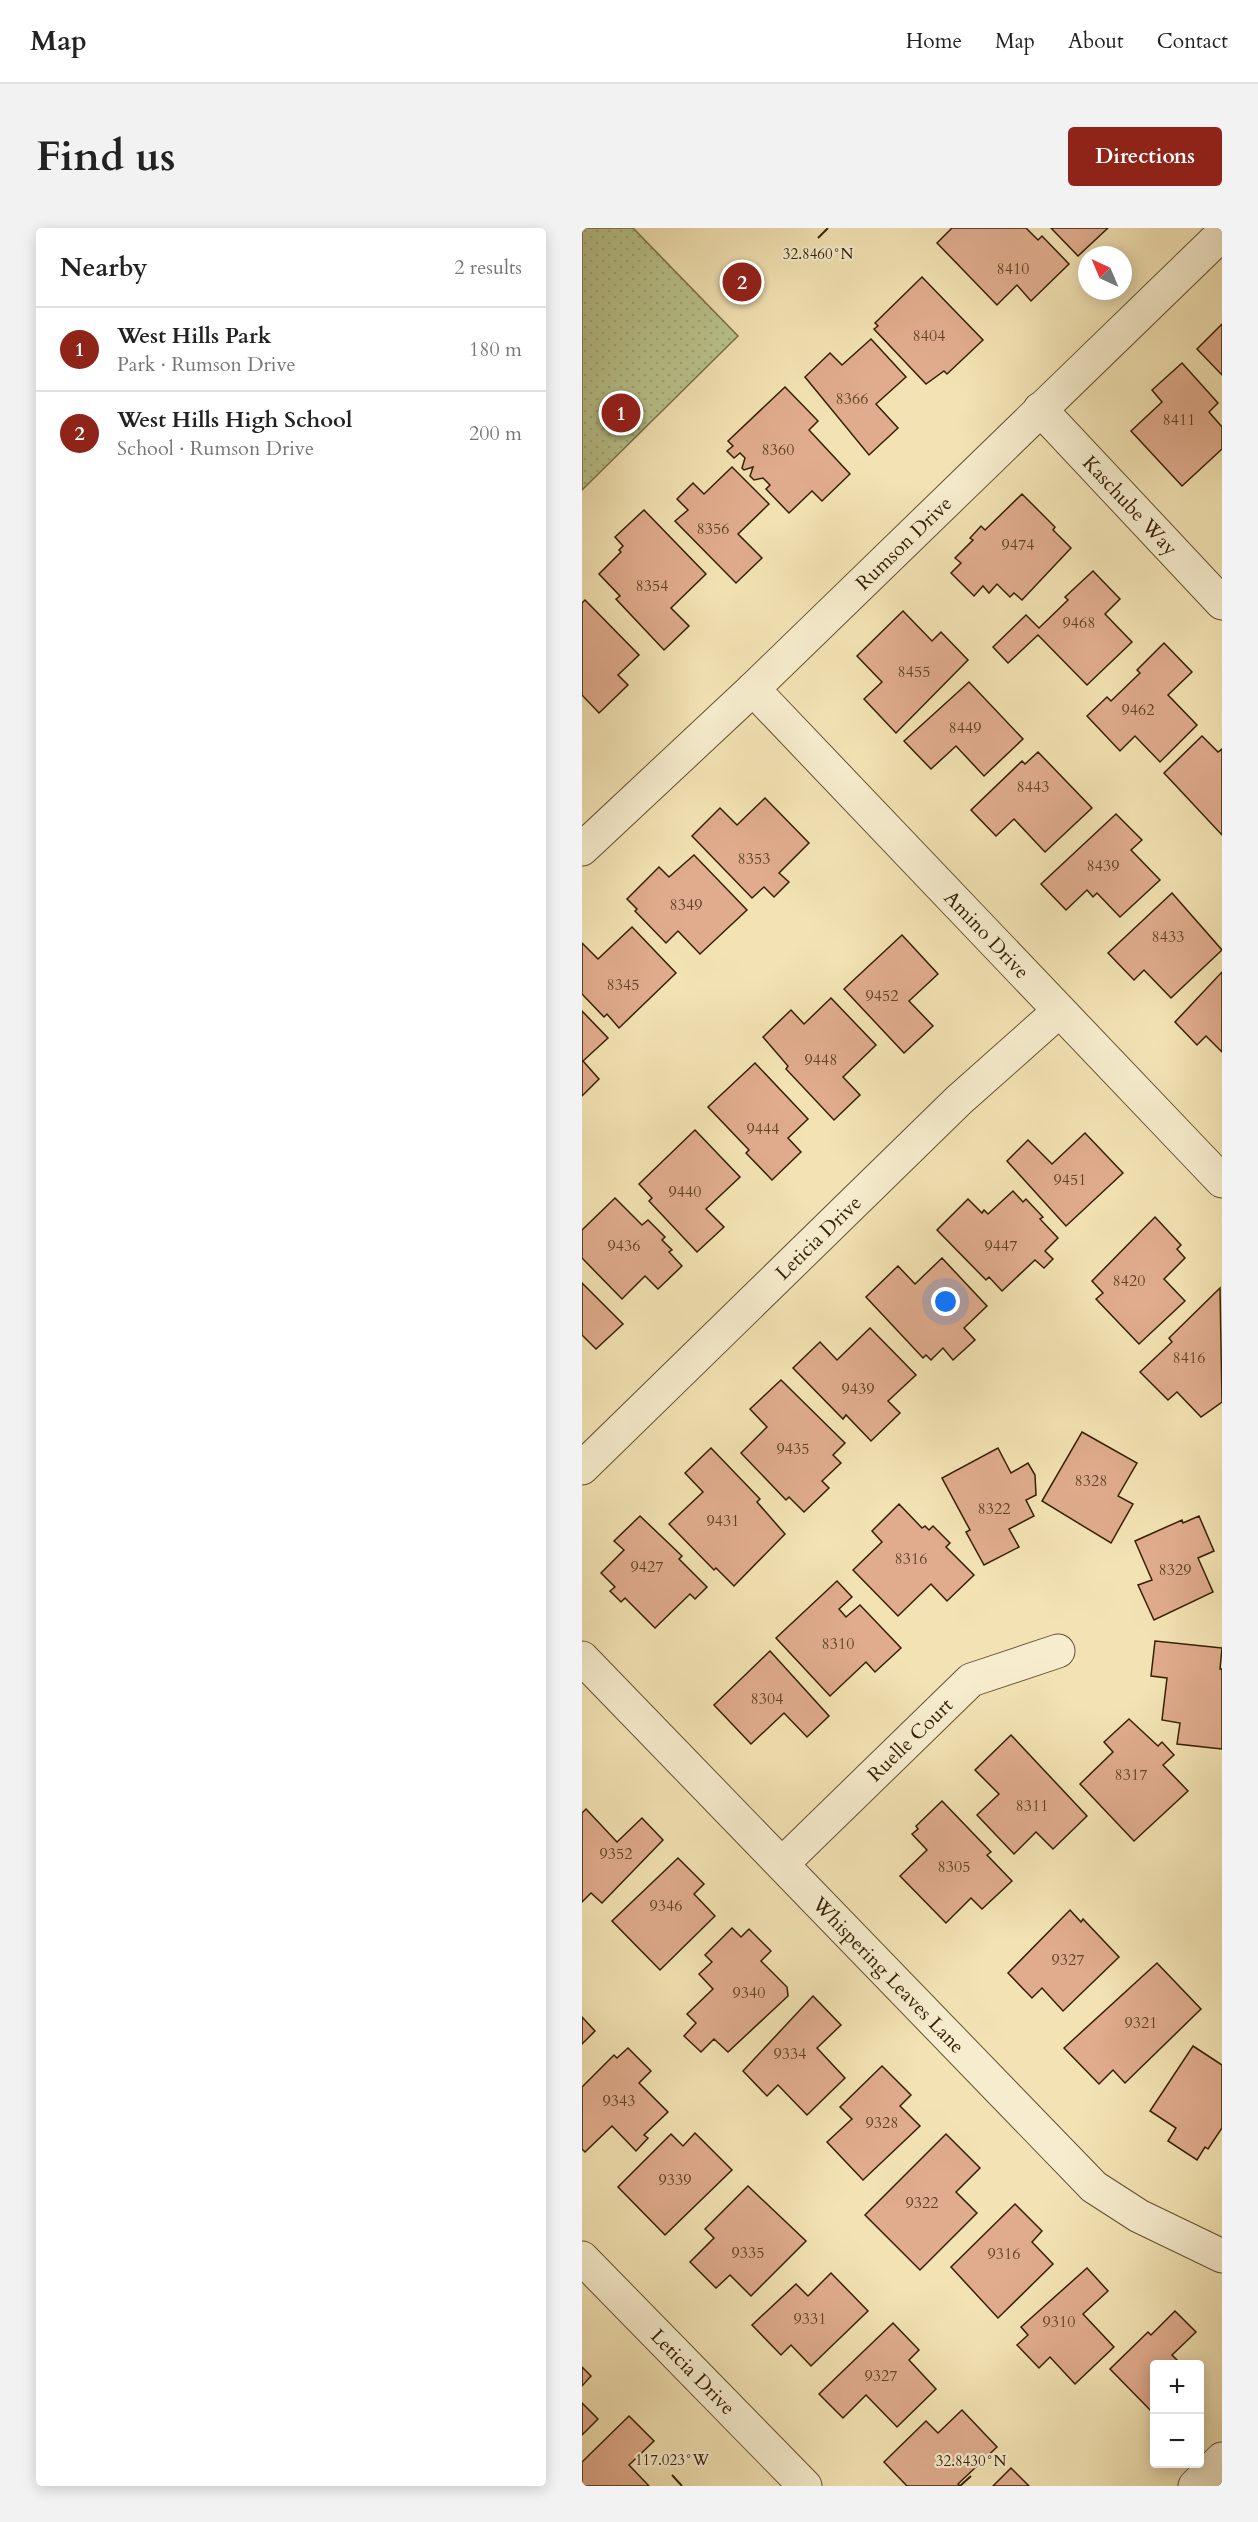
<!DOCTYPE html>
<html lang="en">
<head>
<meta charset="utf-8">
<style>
	:root { --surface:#fff; --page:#f2f2f2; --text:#222; --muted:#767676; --line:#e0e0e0; --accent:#8f2418 }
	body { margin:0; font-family:Cardo,serif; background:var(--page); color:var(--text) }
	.controls { position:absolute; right:18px; bottom:18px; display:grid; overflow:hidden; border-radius:6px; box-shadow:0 3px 15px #0003 }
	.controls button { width:54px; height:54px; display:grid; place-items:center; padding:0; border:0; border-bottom:2px solid var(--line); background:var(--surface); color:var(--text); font:30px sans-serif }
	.compass { position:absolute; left:496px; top:18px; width:54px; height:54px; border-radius:50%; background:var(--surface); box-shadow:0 3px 15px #0003; rotate:316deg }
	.you { position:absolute; left:364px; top:1074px; width:21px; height:21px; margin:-15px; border:4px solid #fff; border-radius:50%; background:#1a73e8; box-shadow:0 0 0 9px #1a73e833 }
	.badge { display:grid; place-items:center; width:39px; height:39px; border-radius:50%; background:var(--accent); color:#fff; font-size:20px; font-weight:700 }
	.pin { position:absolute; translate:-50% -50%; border:3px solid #fff; box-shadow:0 2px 6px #0006 }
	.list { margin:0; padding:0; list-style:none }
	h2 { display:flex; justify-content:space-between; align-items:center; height:78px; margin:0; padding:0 24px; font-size:26px }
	h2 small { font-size:20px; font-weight:400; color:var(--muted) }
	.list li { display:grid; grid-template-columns:39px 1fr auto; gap:18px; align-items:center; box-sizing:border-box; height:84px; padding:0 24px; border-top:2px solid var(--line) }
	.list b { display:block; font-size:22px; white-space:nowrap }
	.list p { margin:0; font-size:20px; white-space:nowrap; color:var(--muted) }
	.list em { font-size:20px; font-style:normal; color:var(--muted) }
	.map { position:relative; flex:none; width:640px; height:2258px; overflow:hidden; border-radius:6px }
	header { display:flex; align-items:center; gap:36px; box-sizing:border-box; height:84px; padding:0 30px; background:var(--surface); border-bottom:2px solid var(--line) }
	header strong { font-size:28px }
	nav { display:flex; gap:33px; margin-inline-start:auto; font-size:21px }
	.intro { display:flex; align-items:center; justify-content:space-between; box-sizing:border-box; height:144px; padding:0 36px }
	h1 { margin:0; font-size:42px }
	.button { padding:15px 27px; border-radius:6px; background:var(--accent); color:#fff; font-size:21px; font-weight:700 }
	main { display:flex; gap:36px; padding:0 36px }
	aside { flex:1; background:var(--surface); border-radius:6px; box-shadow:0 3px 15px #0003 }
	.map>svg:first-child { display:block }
	.park { fill:url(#park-dots); stroke:#787248; stroke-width:1.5 }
	.building { fill:#e0ac8d; stroke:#352004; stroke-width:1.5 }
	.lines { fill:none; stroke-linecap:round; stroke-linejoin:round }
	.minor-casing { stroke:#645130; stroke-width:35 }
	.minor { stroke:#f7edce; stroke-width:33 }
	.ticks { fill:none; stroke:#352004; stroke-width:2 }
	.labels { text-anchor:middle; stroke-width:4.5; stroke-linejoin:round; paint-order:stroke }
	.number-label { font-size:16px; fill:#604326 }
	.street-label { font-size:20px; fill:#352004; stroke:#f7edce }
	.ticks-label { font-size:15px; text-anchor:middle; fill:#352004; stroke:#f7edce; stroke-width:4.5; stroke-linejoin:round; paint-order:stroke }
</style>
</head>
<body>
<header>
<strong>Map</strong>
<nav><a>Home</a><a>Map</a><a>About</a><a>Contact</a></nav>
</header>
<div class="intro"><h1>Find us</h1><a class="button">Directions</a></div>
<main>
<aside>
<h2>Nearby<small>2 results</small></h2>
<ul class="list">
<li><span class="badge">1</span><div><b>West Hills Park</b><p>Park · Rumson Drive</p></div><em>180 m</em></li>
<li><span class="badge">2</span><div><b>West Hills High School</b><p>School · Rumson Drive</p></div><em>200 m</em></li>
</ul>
</aside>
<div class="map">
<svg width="640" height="2258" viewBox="0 0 640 2258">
	<defs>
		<pattern id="park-dots" width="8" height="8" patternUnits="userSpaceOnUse" patternTransform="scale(1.5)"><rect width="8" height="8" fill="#bac48d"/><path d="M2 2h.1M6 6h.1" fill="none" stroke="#a0a878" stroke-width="1.8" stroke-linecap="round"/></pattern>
	</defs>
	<rect width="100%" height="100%" fill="#f3e3b4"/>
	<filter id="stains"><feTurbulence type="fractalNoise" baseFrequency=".00333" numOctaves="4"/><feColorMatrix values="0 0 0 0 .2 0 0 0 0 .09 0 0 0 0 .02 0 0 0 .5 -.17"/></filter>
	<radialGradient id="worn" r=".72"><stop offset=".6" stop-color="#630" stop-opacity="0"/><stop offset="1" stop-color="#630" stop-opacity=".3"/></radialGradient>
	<path class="park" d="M0,0H51L156,108L0,262Z"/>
	<g class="building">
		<path d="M370,0H444L456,12L460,8L487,36L449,73L435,57L415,77L355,15Z"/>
		<path d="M469,0H526L496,28Z"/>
		<path d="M340,49L401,112L365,146L362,143L344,156L292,101L296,98L293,95Z"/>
		<path d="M640,96V147L615,121Z"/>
		<path d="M289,111L324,149L294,176L316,200L287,227L223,149L248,125L260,137Z"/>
		<path d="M600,135L636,175L627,184L640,199V221L600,258L549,203L580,174L570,162Z"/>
		<path d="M203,159L236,193L227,202L268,246L240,273L230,263L207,285L184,261L188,257L181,250L172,252L168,248L171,239L162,242L160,240L163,230L158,225L152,230L145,223L151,218L146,213Z"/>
		<path d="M150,239L187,276L156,306L180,330L154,355L93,293L106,282L95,271L111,255L122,266Z"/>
		<path d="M440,266L473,299L471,302L489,320L440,372L432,365L428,369L415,356L407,365L401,358L392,368L369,345L379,335L373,330L391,312L388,310L399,298L403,302Z"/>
		<path d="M62,282L124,346L89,380L107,398L82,422L34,371L38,368L17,346L39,324L37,322L41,318L33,309Z"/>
		<path d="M511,343L538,371L523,386L550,414L505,457L456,407L426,435L411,419L444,387L457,400L486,372L483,369Z"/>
		<path d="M3,372L57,427L36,447L46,457L17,485L0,467V375Z"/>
		<path d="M321,383L350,413L359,404L386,432L314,505L282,471L300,454L275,428Z"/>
		<path d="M582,415L610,444L586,467L615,497L578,534L553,508L538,523L505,488L525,469L529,473L558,445L555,442Z"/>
		<path d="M387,454L441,511L402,548L374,518L349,541L322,513Z"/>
		<path d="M620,508L636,524L640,521V607L582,545Z"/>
		<path d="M456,524L510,580L463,624L432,591L414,608L389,582L440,533L443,536Z"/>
		<path d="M183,570L227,615L197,645L207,654L192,669L182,659L170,670L110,608L138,580L155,597Z"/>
		<path d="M534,586L560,612L549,622L578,652L538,689L515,665L511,669L505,662L484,682L459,656Z"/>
		<path d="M112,627L165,682L118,726L96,703L84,715L53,683L55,681L45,671L77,639L87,649Z"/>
		<path d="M590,665L640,722L589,770L562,742L552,752L526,725Z"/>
		<path d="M50,699L94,745L37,800L25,786L22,789L0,766V715L16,731Z"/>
		<path d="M320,707L356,746L327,773L351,798L322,825L262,761Z"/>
		<path d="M640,744V824L624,808L615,817L593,794Z"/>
		<path d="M249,770L294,817L261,849L278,867L252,892L204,841L206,838L181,809L209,782L222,796Z"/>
		<path d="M0,783L26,810L1,833L17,851L0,868Z"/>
		<path d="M173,835L226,891L206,910L219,924L190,952L164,925L167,922L126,879Z"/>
		<path d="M113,902L158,949L124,981L142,999L115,1024L67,973L70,970L57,956Z"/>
		<path d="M503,905L541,945L484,998L425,933L446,912L470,936Z"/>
		<path d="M431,963L441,974L444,971L461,989L458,991L476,1010L463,1023L471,1031L462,1040L453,1032L420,1063L407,1049L404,1052L355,1002L386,971L400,985L402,982L406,986Z"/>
		<path d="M33,970L60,997L66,992L83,1009L80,1012L90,1022L87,1024L100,1038L76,1061L63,1048L40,1071L0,1030V1002Z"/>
		<path d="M573,989L599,1017L595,1021L603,1030L582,1051L603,1073L557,1116L514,1071L521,1065L510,1053Z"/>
		<path d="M360,1030L405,1078L382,1100L393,1112L371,1132L361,1120L349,1132L344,1127L341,1130L284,1069L316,1038L333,1056Z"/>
		<path d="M0,1055L41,1096L14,1121L0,1107Z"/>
		<path d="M638,1060L640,1174L619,1189L595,1164L586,1172L558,1144L590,1114L587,1110Z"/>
		<path d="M288,1100L334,1147L306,1173L318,1185L289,1213L264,1187L261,1191L211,1140L238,1114L255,1132Z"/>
		<path d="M199,1152L263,1215L251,1227L259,1235L240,1253L247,1260L222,1284L207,1269L204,1272L159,1225L185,1199L168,1181Z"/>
		<path d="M500,1204L555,1235L536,1268L551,1276L529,1315L460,1273Z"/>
		<path d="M129,1220L178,1271L175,1274L203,1306L152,1358L134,1340L132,1342L87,1296L121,1264L103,1245Z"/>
		<path d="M416,1220L429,1245L446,1235L453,1247L454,1267L444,1272L452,1288L427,1301L437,1319L402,1337L384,1304L388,1302L360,1250Z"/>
		<path d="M317,1276L340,1300L343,1298L347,1302L351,1298L368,1315L364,1319L392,1347L365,1373L349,1356L316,1388L271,1342L300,1314L290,1303Z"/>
		<path d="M58,1288L100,1328L97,1331L125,1359L113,1371L108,1366L73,1400L43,1370L39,1374L28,1363L33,1359L19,1345L42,1322L32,1313Z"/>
		<path d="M617,1288L632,1323L616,1330L631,1364L572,1392L556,1357L570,1352L553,1313L600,1292L601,1295Z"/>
		<path d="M255,1353L270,1369L257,1381L264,1389L278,1377L319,1420L293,1444L284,1434L248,1468L194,1410Z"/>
		<path d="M573,1413L640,1420L638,1441H640V1521L595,1516L598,1495L580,1492L585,1450L569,1448Z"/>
		<path d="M188,1423L247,1488L225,1509L202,1485L169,1516L132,1477Z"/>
		<path d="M547,1491L576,1518L580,1514L592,1527L581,1537L606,1563L552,1613L498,1556L531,1524L522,1514Z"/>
		<path d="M429,1507L505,1588L471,1621L454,1604L432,1626L395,1587L417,1566L393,1542Z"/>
		<path d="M360,1573L409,1624L405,1627L430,1653L400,1681L389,1670L364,1695L318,1648L345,1622L330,1606L336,1601L334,1598Z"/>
		<path d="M4,1581L35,1614L60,1590L81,1612L20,1675L9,1665L0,1674V1585Z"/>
		<path d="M96,1630L122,1656L112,1666L133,1688L78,1742L30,1693Z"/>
		<path d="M488,1682L499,1694L501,1691L537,1729L481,1783L460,1760L450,1770L426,1745Z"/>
		<path d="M150,1700L159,1709L167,1701L189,1723L179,1733L205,1759L206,1768L146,1824L132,1811L119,1824L102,1808L114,1795L105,1786L131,1761L117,1746L130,1734L123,1727Z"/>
		<path d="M575,1735L619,1781L543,1855L531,1842L517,1856L482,1820Z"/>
		<path d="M231,1768L259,1797L235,1820L263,1850L225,1887L196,1857L185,1868L161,1843Z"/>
		<path d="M0,1789L13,1803L0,1816Z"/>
		<path d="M611,1818L640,1837V1900L626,1921L623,1919L615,1932L586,1913L594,1900L568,1883Z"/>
		<path d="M46,1820L69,1843L57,1855L86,1884L62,1907L66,1910L54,1923L30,1898L3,1924L0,1921V1859L32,1827L35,1830Z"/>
		<path d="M300,1838L329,1867L318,1878L338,1898L281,1952L245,1914L270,1891L258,1879Z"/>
		<path d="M113,1905L150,1942L83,2007L36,1959L89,1906L101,1918Z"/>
		<path d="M364,1906L398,1940L374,1964L395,1985L338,2042L283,1987Z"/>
		<path d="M166,1958L224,2013L169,2068L148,2047L134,2060L108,2034L132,2010L123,2001Z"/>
		<path d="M433,1976L460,2003L450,2014L471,2036L416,2090L369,2039Z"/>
		<path d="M505,2040L526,2063L501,2086L532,2119L493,2156L468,2129L457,2140L435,2117L446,2107L439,2099Z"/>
		<path d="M249,2045L286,2083L229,2138L209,2117L199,2127L170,2097L214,2056L226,2068Z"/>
		<path d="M593,2083L614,2104L590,2127L599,2136H572V2186L528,2141L566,2104L569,2107Z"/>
		<path d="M311,2095L337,2122L327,2132L354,2161L315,2199L284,2167L261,2190L237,2166Z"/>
		<path d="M0,2139L9,2148L0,2158Z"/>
		<path d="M0,2175L16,2191L0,2207Z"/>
		<path d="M380,2182L415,2219L376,2256L378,2258H325L302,2234L344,2193L356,2205Z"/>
		<path d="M47,2188L72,2213L47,2237L67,2258H0V2234Z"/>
		<path d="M429,2240L447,2258H411Z"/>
	</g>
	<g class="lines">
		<g class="minor-casing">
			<g id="minor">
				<path id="s1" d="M458,181L640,375"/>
				<path id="s2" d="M171,461L640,953"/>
				<path id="s3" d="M0,621L171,461L640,6"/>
				<path id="s4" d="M0,1240L377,872L476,784"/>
				<path id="s5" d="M0,1430L512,1959L557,1988L640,2028"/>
				<path id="s6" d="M201,1635L389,1452L476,1423"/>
				<path id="s7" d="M0,2030L223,2258"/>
				<path d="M613,2258L640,2231"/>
			</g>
		</g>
		<use href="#minor" class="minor"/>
	</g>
	<path class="ticks" d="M236,10L246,0M90,2247L100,2258M378,2258L389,2248"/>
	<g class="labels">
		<g class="number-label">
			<text x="431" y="46">8410</text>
			<text x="347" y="113">8404</text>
			<text x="270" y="176">8366</text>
			<text x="597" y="197">8411</text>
			<text x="196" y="227">8360</text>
			<text x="131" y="306">8356</text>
			<text x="436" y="322">9474</text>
			<text x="70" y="363">8354</text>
			<text x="497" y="400">9468</text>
			<text x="332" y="449">8455</text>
			<text x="556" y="487">9462</text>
			<text x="383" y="505">8449</text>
			<text x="451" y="564">8443</text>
			<text x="172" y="636">8353</text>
			<text x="521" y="643">8439</text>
			<text x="104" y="682">8349</text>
			<text x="586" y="714">8433</text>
			<text x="41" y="762">8345</text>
			<text x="300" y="773">9452</text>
			<text x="239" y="837">9448</text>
			<text x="181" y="906">9444</text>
			<text x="488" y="957">9451</text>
			<text x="103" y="969">9440</text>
			<text x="42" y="1023">9436</text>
			<text x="419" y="1023">9447</text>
			<text x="547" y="1058">8420</text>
			<text x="607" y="1135">8416</text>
			<text x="276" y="1166">9439</text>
			<text x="211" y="1226">9435</text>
			<text x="509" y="1258">8328</text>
			<text x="412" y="1286">8322</text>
			<text x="141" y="1298">9431</text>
			<text x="329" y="1336">8316</text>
			<text x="65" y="1344">9427</text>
			<text x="593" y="1347">8329</text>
			<text x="256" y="1421">8310</text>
			<text x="185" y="1476">8304</text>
			<text x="549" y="1552">8317</text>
			<text x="450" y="1583">8311</text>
			<text x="34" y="1631">9352</text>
			<text x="372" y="1644">8305</text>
			<text x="84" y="1683">9346</text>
			<text x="486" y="1737">9327</text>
			<text x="167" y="1770">9340</text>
			<text x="559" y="1800">9321</text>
			<text x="208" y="1831">9334</text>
			<text x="37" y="1878">9343</text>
			<text x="300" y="1900">9328</text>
			<text x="93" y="1957">9339</text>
			<text x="340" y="1980">9322</text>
			<text x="166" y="2030">9335</text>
			<text x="422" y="2031">9316</text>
			<text x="228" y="2096">9331</text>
			<text x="477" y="2099">9310</text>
			<text x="299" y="2153">9327</text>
		</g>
		<g class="street-label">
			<text dy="7" stroke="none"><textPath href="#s1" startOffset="132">Kaschube Way</textPath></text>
			<text dy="7" stroke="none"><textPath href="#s3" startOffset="444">Rumson Drive</textPath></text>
			<text dy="7" stroke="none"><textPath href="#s2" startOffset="339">Amino Drive</textPath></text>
			<text dy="7" stroke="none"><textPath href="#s4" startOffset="330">Leticia Drive</textPath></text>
			<text dy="7" stroke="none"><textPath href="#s6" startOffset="177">Ruelle Court</textPath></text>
			<text dy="7" stroke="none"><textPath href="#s5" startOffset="441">Whispering Leaves Lane</textPath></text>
			<text dy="7" stroke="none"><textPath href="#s7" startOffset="159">Leticia Drive</textPath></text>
		</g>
	</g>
	<g class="ticks-label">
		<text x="236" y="31">32.8460°N</text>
		<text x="90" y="2237">117.023°W</text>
		<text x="389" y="2238">32.8430°N</text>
	</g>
	<rect width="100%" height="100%" filter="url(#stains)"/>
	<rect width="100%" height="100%" fill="url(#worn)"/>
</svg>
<div class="controls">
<button>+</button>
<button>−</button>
</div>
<svg class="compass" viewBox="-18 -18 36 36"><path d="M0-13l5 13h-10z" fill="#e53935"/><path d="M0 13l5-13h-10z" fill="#767676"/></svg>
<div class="you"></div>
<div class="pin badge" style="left:39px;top:185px">1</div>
<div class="pin badge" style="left:160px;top:54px">2</div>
</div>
</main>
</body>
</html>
